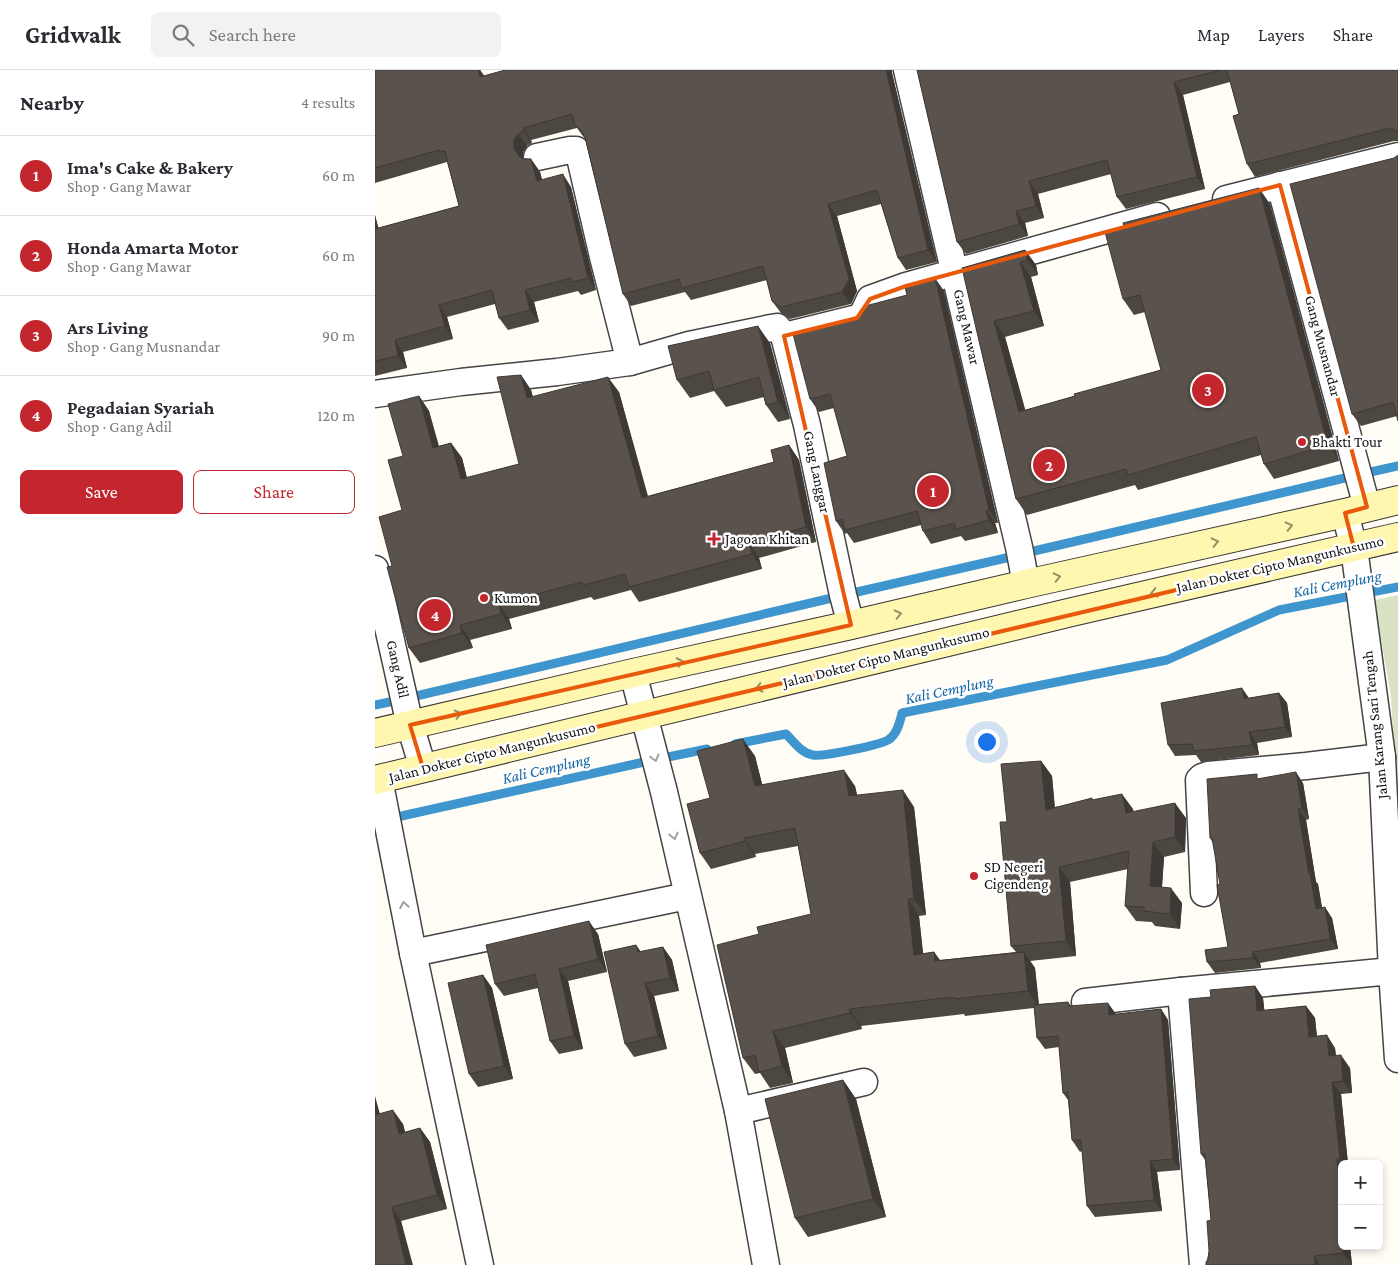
<!DOCTYPE html>
<html lang="en">
<head>
<meta charset="utf-8">
<style>
	:root { --surface:#fff; --page:#f2f2f3; --text:#2b2b33; --muted:#7c7c81; --line:#e1e1e2; --accent:#c4262e }
	body { margin:0; font-family:"Crimson Pro",serif; background:var(--page); color:var(--text) }
	.controls { position:absolute; right:15px; bottom:15px; display:grid; overflow:hidden; border-radius:8px; box-shadow:0 2px 8px #0003 }
	.controls button { width:45px; height:45px; display:grid; place-items:center; padding:0; border:0; border-bottom:1px solid var(--line); background:var(--surface); color:var(--text); font:25px sans-serif }
	.you { position:absolute; left:611px; top:671px; width:18px; height:18px; margin:-12px; border:4px solid #fff; border-radius:50%; background:#1a73e8; box-shadow:0 0 0 8px #1a73e833 }
	.badge { display:grid; place-items:center; width:32px; height:32px; border-radius:50%; background:var(--accent); color:#fff; font-size:16px; font-weight:700 }
	.pin { position:absolute; translate:-50% -50%; border:2px solid #fff; box-shadow:0 1px 5px #0006 }
	.list { margin:0; padding:0; list-style:none }
	h2 { display:flex; justify-content:space-between; align-items:center; height:65px; margin:0; padding:0 20px; font-size:21px }
	h2 small { font-size:16px; font-weight:400; color:var(--muted) }
	.list li { display:grid; grid-template-columns:32px 1fr auto; gap:15px; align-items:center; box-sizing:border-box; height:80px; padding:0 20px; border-top:1px solid var(--line) }
	.list b { display:block; font-size:19px; white-space:nowrap }
	.list p { margin:0; font-size:16px; white-space:nowrap; color:var(--muted) }
	.list em { font-size:16px; font-style:normal; color:var(--muted) }
	.actions { display:flex; gap:10px; padding:15px 20px }
	.actions a { flex:1; padding:11px 0; border:1px solid var(--accent); border-radius:8px; text-align:center; font-size:18px; color:var(--accent) }
	.actions .main { background:var(--accent); color:#fff }
	.icon { flex:none; width:28px; height:28px; fill:none; stroke:currentColor; stroke-width:2; stroke-linecap:round; stroke-linejoin:round }
	.map { position:relative; flex:none; width:1023px; height:1195px; overflow:hidden }
	header { display:flex; align-items:center; gap:30px; box-sizing:border-box; height:70px; padding:0 25px; background:var(--surface); border-bottom:1px solid var(--line) }
	header strong { font-size:24px }
	nav { display:flex; gap:28px; margin-inline-start:auto; font-size:18px }
	.search { width:350px; height:45px; background:var(--page); display:flex; align-items:center; gap:12px; box-sizing:border-box; padding:0 18px; border-radius:8px; color:var(--muted); font-size:19px }
	main { display:flex }
	aside { flex:1; background:var(--surface) }
	.map>svg:first-child { display:block }
	.cemetery { fill:#d9e3c4 }
	.lines { fill:none; stroke-linecap:round; stroke-linejoin:round }
	.stream { stroke:#3f96cf; stroke-width:9 }
	.minor-casing { stroke:#444; stroke-width:29 }
	.secondary-casing { stroke:#333; stroke-width:30 }
	.minor { stroke:#fff; stroke-width:26 }
	.secondary { stroke:#fff6b0; stroke-width:28 }
	.wall { fill:#4d4742 }
	.shaded-wall { fill:#3f3936 }
	.building { fill:#5a524d; stroke:#3f3936 }
	.oneway { stroke:#948f68 }
	.oneway2 { stroke:#a0a0a0 }
	.marked { fill:none; stroke:#e8590c; stroke-width:4; stroke-linejoin:round }
	.poi-dot { fill:#c4262e; stroke:#fff; stroke-width:2 }
	.labels { text-anchor:middle; stroke-width:5; stroke-linejoin:round; paint-order:stroke }
	.street-label { font-size:15px; fill:#111; stroke:#fff }
	.poi-label { font-size:15px; fill:#111; stroke:#fff; text-anchor:start }
	.water-label { font-size:16px; font-style:italic; fill:#1768a6; stroke:#fff }
</style>
</head>
<body>
<header>
<strong>Gridwalk</strong>
<div class="search"><svg class="icon" aria-label="search" viewBox="0 0 24 24"><circle cx="10" cy="10" r="6"/><path d="M15 15l6 6"/></svg>Search here</div>
<nav><a>Map</a><a>Layers</a><a>Share</a></nav>
</header>
<main>
<aside>
<h2>Nearby<small>4 results</small></h2>
<ul class="list">
<li><span class="badge">1</span><div><b>Ima's Cake &amp; Bakery</b><p>Shop · Gang Mawar</p></div><em>60 m</em></li>
<li><span class="badge">2</span><div><b>Honda Amarta Motor</b><p>Shop · Gang Mawar</p></div><em>60 m</em></li>
<li><span class="badge">3</span><div><b>Ars Living</b><p>Shop · Gang Musnandar</p></div><em>90 m</em></li>
<li><span class="badge">4</span><div><b>Pegadaian Syariah</b><p>Shop · Gang Adil</p></div><em>120 m</em></li>
</ul>
<div class="actions"><a class="main">Save</a><a>Share</a></div>
</aside>
<div class="map">
<svg width="1023" height="1195" viewBox="0 0 1023 1195">
	<rect width="100%" height="100%" fill="#fffdf5"/>
	<path class="cemetery" d="M1023,525V748L1016,626L999,530Z"/>
	<g class="lines">
		<g class="stream">
			<path d="M991,403L1023,396"/>
			<path d="M659,481L974,407"/>
			<path d="M482,522L631,488"/>
			<path d="M41,626L457,528"/>
			<path d="M0,635L19,631"/>
			<path d="M360,674L411,664C419,672 426,683 438,685C447,687 505,675 513,670C522,665 525,652 527,643L792,590L904,540L1023,517"/>
			<path d="M13,749L269,692L332,679"/>
		</g>
		<g class="minor-casing">
			<g id="minor">
				<path d="M532,0L644,477L651,514"/>
				<path d="M162,87L195,80H201L204,83L228,187L255,292"/>
				<path d="M905,115L992,437"/>
				<path d="M851,129L1023,86"/>
				<path d="M409,266L482,248L488,244L495,229L531,216L782,146"/>
				<path d="M0,324L86,312L182,302L255,292L314,275L396,258L402,257L409,266L432,355L468,525L476,555"/>
				<path d="M970,443L979,478L1007,687L1017,901L1023,989"/>
				<path d="M0,499L35,655L48,698"/>
				<path d="M258,603L289,722L363,1041L391,1195"/>
				<path d="M4,709L38,883L105,1195"/>
				<path d="M829,823L824,710L827,707L833,705L931,696L1007,687"/>
				<path d="M38,883L312,826"/>
				<path d="M806,921L828,1195"/>
				<path d="M710,932L806,921L1017,901"/>
				<path d="M363,1041L489,1012"/>
			</g>
		</g>
		<g class="secondary-casing">
			<g id="secondary">
				<path d="M0,663L258,603L476,555L651,514L970,443L1023,430"/>
				<path d="M0,710L697,542L1023,467"/>
			</g>
		</g>
		<use href="#minor" class="minor"/>
		<use href="#secondary" class="secondary"/>
	</g>
	<g class="wall">
		<path d="M0,0H105L109,6L517,3L562,192L531,200L523,188L506,134L462,146L482,221L476,234L415,249L406,243L397,231L392,210L316,230L310,222L256,236L248,224L210,69L202,58L156,70L157,73L152,76L148,82V88L156,89L165,102L167,110L196,117L221,220L206,225L203,221L159,232L164,252L133,260L124,248L120,234L72,247L78,269L28,282L32,298L0,306V145L3,158L84,136L72,92L0,113Z"/>
		<path d="M542,0H1023V71H1019L880,107L872,94L864,44L855,12L808,25L830,119L751,139L742,127L736,104L663,124L669,148L650,153L653,166L591,184L582,172Z"/>
		<path d="M1019,88L1022,346L986,356L977,344Z"/>
		<path d="M895,134L964,391L899,409L889,394L886,385L763,420L760,415L652,445L641,429L587,198L650,180L661,195L663,205L656,207L669,256L630,267L650,340L700,326L786,300L770,242L759,245L748,229Z"/>
		<path d="M569,221L623,453H620L623,463L590,471L586,466L556,474L548,461L546,455L479,473L472,463L470,464L461,451L472,386L459,338L444,342L435,329L477,250Z"/>
		<path d="M395,273L415,349L403,352L391,335L389,327L351,337L339,321L315,328L302,310Z"/>
		<path d="M146,305L156,320L158,327L244,322L273,426L399,392L414,375L424,390L441,472L384,488L387,499L264,532L256,520L219,530L216,527L134,549L137,559L95,570L98,578L45,593L34,578L17,496L27,440L28,386L44,326L54,341L64,376L76,373L87,388L92,408L144,394Z"/>
		<path d="M904,623L912,633L917,667L882,673L884,685L826,692L821,685L800,686L793,675L874,628Z"/>
		<path d="M380,686L387,715L480,716L482,725L539,737L551,845L544,846L548,884L559,882L565,890L641,882L636,876L632,752L666,691L677,706L680,737L718,730L758,739V742L811,748L810,782L789,787L787,817L807,833L805,859L780,856L777,852L761,851L750,836L753,799L695,812L701,886L655,891L660,898L664,934L693,932L696,936L741,944L786,939L793,950L805,1100L782,1102L787,1141L720,1147L712,1136L707,1081L705,1082L697,1070L693,1030L688,1023L684,977L670,979L662,968L659,938L590,946L589,944L486,956L487,959L410,978L418,1013L395,1018L385,1003L380,1004L368,988L384,864L436,844L423,776L380,784L381,787L336,799L325,783Z"/>
		<path d="M885,709L928,713L934,749L931,750L941,812L943,814L947,838L957,848L963,879L885,893L886,898L840,903L832,892L853,877L845,814L838,773L835,768Z"/>
		<path d="M223,864L232,902L193,911L208,979L184,984L175,971L163,918L129,926L120,914Z"/>
		<path d="M261,875L266,882L288,877L297,890L304,921L279,926L292,979L259,987L250,974Z"/>
		<path d="M108,905L117,918L138,1009L103,1017L94,1004Z"/>
		<path d="M880,916L888,928L889,940L931,936L940,948L942,966L960,978L961,986L975,998L977,1023L966,1024L973,1094H967V1176H975L977,1195H831L834,1181L836,1150L830,1090L826,1084L836,927Z"/>
		<path d="M468,1010L481,1029L511,1147L433,1167L420,1148Z"/>
		<path d="M5,1044L28,1054L30,1062L45,1058L55,1072L72,1139L26,1151L38,1195H0Z"/>
	</g>
	<g class="shaded-wall">
		<path d="M103,0H105L110,7H105Z"/>
		<path d="M511,0H517V3L562,192L553,180Z"/>
		<path d="M799,12L808,25L830,119L822,107Z"/>
		<path d="M148,58L156,70L157,73L149,61Z"/>
		<path d="M143,64L152,76L148,82L147,91L143,85L139,78V70Z"/>
		<path d="M156,89L165,102L171,124L162,111Z"/>
		<path d="M188,104L196,117L221,220L213,208Z"/>
		<path d="M654,111L663,124L669,148L661,136Z"/>
		<path d="M884,118L895,134L964,391L953,375Z"/>
		<path d="M453,134L462,146L482,221L476,234L467,222Z"/>
		<path d="M641,141L650,153L653,166L644,154Z"/>
		<path d="M0,145L7,171L0,161Z"/>
		<path d="M650,180L661,195L663,205L652,190Z"/>
		<path d="M645,192L656,207L669,256L659,241Z"/>
		<path d="M560,208L569,221L623,453L614,440Z"/>
		<path d="M150,220L159,232L164,252L155,240Z"/>
		<path d="M64,235L72,247L78,269L70,256Z"/>
		<path d="M619,251L630,267L655,357L644,342Z"/>
		<path d="M383,256L395,273L415,349L403,332Z"/>
		<path d="M20,270L28,282L32,298L23,286Z"/>
		<path d="M146,305L156,320L162,343L152,328Z"/>
		<path d="M233,307L244,322L277,443L267,428Z"/>
		<path d="M44,326L54,341L68,393L58,378Z"/>
		<path d="M76,373L87,388L96,424L86,409Z"/>
		<path d="M414,375L424,390L441,472L431,457Z"/>
		<path d="M611,441L620,453L623,463L614,450Z"/>
		<path d="M374,473L384,488L387,499L377,484Z"/>
		<path d="M124,534L134,549L137,559L126,544Z"/>
		<path d="M85,555L95,570L98,578L87,563Z"/>
		<path d="M867,618L874,628L869,629Z"/>
		<path d="M904,623L912,633L917,667L910,657Z"/>
		<path d="M874,662L882,673L884,685L877,675Z"/>
		<path d="M368,669L380,686L392,733L380,716Z"/>
		<path d="M666,691L677,706L681,755L671,740Z"/>
		<path d="M469,700L480,716L486,743L474,726Z"/>
		<path d="M921,702L928,713L934,749L927,738Z"/>
		<path d="M528,720L539,737L551,845L539,829Z"/>
		<path d="M747,724L758,739L762,758L751,743Z"/>
		<path d="M800,733L811,748L810,782L800,767Z"/>
		<path d="M923,739L931,750L941,812L943,814L949,849L941,839L934,804Z"/>
		<path d="M369,768L380,784L381,787L370,771Z"/>
		<path d="M778,772L789,787L786,831L775,816Z"/>
		<path d="M684,797L695,812L701,886L691,871Z"/>
		<path d="M796,818L807,833L805,859L795,844Z"/>
		<path d="M533,829L544,846L550,901L539,885Z"/>
		<path d="M950,837L957,848L963,879L955,869Z"/>
		<path d="M214,851L223,864L232,902L223,889Z"/>
		<path d="M261,875L270,888L263,882Z"/>
		<path d="M288,877L297,890L304,921L295,908Z"/>
		<path d="M559,882L571,899L560,891Z"/>
		<path d="M649,882L660,898L664,938L653,921Z"/>
		<path d="M878,882L885,893L886,898L878,888Z"/>
		<path d="M184,899L193,911L208,979L199,966Z"/>
		<path d="M108,905L117,918L138,1009L129,996Z"/>
		<path d="M270,913L279,926L292,979L283,966Z"/>
		<path d="M880,916L888,928L891,953L882,941Z"/>
		<path d="M733,933L741,944L734,945Z"/>
		<path d="M931,936L940,948L943,979L934,967Z"/>
		<path d="M474,939L486,956L487,959L475,943Z"/>
		<path d="M786,939L793,950L805,1100L798,1089Z"/>
		<path d="M398,961L410,978L418,1013L407,996Z"/>
		<path d="M952,965L960,978L962,999L954,986Z"/>
		<path d="M966,985L975,998L977,1023L968,1011Z"/>
		<path d="M468,1010L481,1029L511,1147L498,1129Z"/>
		<path d="M957,1012L966,1024L973,1094H968L965,1089Z"/>
		<path d="M0,1026L9,1059L0,1047Z"/>
		<path d="M18,1040L28,1054L34,1078L24,1064Z"/>
		<path d="M45,1058L55,1072L72,1139L62,1125Z"/>
		<path d="M962,1089L967,1095V1139Z"/>
		<path d="M775,1091L782,1102L787,1141L779,1130Z"/>
		<path d="M17,1137L26,1151L37,1195H31Z"/>
		<path d="M964,1140L967,1145V1171Z"/>
		<path d="M967,1176H975L977,1195L968,1183Z"/>
		<path d="M939,1186L945,1195H940Z"/>
	</g>
	<g class="building">
		<path d="M0,0H103L105,7L130,0H511L553,180L523,188L502,120L453,134L474,209L467,222L406,237L397,231L388,196L307,218L304,209L248,224L210,67L206,60L200,55L197,44L148,58L149,61L143,64L139,70V78L143,85L148,89H156L162,111L188,104L213,208L197,212L196,208L150,220L155,240L124,248L117,220L64,235L70,256L20,270L23,286L0,291V159L84,136L70,81L65,82L64,80L0,98Z"/>
		<path d="M542,0H846L799,12L822,107L742,127L732,90L654,111L661,136L641,141L644,154L582,172Z"/>
		<path d="M852,0H1023V62L1018,59H1011L872,94L858,46L864,44Z"/>
		<path d="M1023,85V351L1018,332L977,344L915,114L1019,88Z"/>
		<path d="M884,118L953,375L889,394L881,367L753,405L751,399L641,429L587,198L650,180L652,190L645,192L659,241L619,251L644,342L700,326L699,324L786,300L765,225L748,229L730,162L749,157L748,153Z"/>
		<path d="M560,208L614,440L611,441L614,450L581,459L579,453L548,461L542,441L470,460L467,449L461,451L449,393L472,386L455,324L435,329L418,264L477,250L487,244L494,235L532,225L530,217Z"/>
		<path d="M383,256L403,332L391,335L384,307L339,320L334,301L302,310L293,276Z"/>
		<path d="M146,305L152,328L233,307L267,428L399,392L396,380L414,375L431,457L374,473L377,484L254,517L250,504L208,515L207,512L124,534L126,544L85,555L87,563L34,578L12,497L17,496L4,447L27,440L13,390L28,386L13,334L44,326L58,378L76,373L86,409L144,394L122,307Z"/>
		<path d="M867,618L869,629L904,623L910,657L874,662L877,675L819,681L817,674L793,675L786,633Z"/>
		<path d="M368,669L380,716L469,700L474,726L528,720L539,829H533L539,885L559,882L560,891L649,882L653,921L579,929L578,927L474,939L475,943L398,961L407,996L384,1002L380,985L368,988L342,875L384,864L382,857L436,844L420,758L369,768L370,771L325,783L312,734L335,728L322,681Z"/>
		<path d="M666,691L671,740L717,728V730L747,724L751,743L800,733V767L778,772L775,816L796,818L795,844L769,841V837L750,836L754,781L684,797L691,871L636,876L625,752H632L626,694Z"/>
		<path d="M921,702L927,738L923,739L934,804L935,803L941,839L950,837L955,869L878,882V888L832,892L830,880L853,877L842,815L845,814L837,768H835L832,709L882,704V709Z"/>
		<path d="M214,851L223,889L184,899L199,966L175,971L160,904L120,914L111,875Z"/>
		<path d="M261,875L263,882L288,877L295,908L270,913L283,966L250,974L229,882Z"/>
		<path d="M108,905L129,996L94,1004L73,913Z"/>
		<path d="M880,916L882,941L931,936L934,967L952,965L954,986L966,985L968,1011L957,1012L965,1089H962L967,1140H964L968,1183L939,1186L940,1195H831V1192L833,1189L834,1181L832,1151L836,1150L830,1084H826L814,929L836,927L835,920Z"/>
		<path d="M693,932L694,936L733,933L734,945L786,939L798,1089L775,1091L779,1130L712,1136L706,1070H697L693,1022L688,1023L683,966L662,968L659,935Z"/>
		<path d="M468,1010L498,1129L420,1148L390,1029Z"/>
		<path d="M18,1040L24,1064L45,1058L62,1125L17,1137L31,1195H0V1045Z"/>
	</g>
	<defs><path id="oneway-chevron" d="M-2-3.5L2.5 0L-2 3.5" fill="none" stroke-width="1.6" stroke-linecap="round" stroke-linejoin="round" transform="scale(1.25)"/></defs>
	<g class="oneway">
		<use href="#oneway-chevron" transform="translate(914 456) rotate(-13)"/>
		<use href="#oneway-chevron" transform="translate(840 472) rotate(-13)"/>
		<use href="#oneway-chevron" transform="translate(682 507) rotate(-13)"/>
		<use href="#oneway-chevron" transform="translate(779 523) rotate(167)"/>
		<use href="#oneway-chevron" transform="translate(523 544) rotate(-13)"/>
		<use href="#oneway-chevron" transform="translate(305 592) rotate(-12)"/>
		<use href="#oneway-chevron" transform="translate(384 618) rotate(166)"/>
		<use href="#oneway-chevron" transform="translate(83 644) rotate(-13)"/>
	</g>
	<g class="oneway2">
		<use href="#oneway-chevron" transform="translate(280 688) rotate(75)"/>
		<use href="#oneway-chevron" transform="translate(299 766) rotate(77)"/>
		<use href="#oneway-chevron" transform="translate(29 835) rotate(-100)"/>
	</g>
	<path class="marked" d="M905,115L992,437L970,443L979,478L48,698L35,655L476,555L409,266L482,248L495,229L531,216Z"/>
	<g class="poi-dot">
		<circle cx="927" cy="372" r="5"/>
		<path d="M336.5 461.5h5v5h5v5h-5v5h-5v-5h-5v-5h5z"/>
		<circle cx="109" cy="528" r="5"/>
		<circle cx="599" cy="806" r="5"/>
	</g>
	<g class="labels">
		<g class="street-label">
			<text transform="translate(592 257) rotate(77)" y="5">Gang Mawar</text>
			<text transform="translate(948 276) rotate(75)" y="5">Gang Musnandar</text>
			<text transform="translate(442 402) rotate(78)" y="5">Gang Langgar</text>
			<text transform="translate(905 494) rotate(-13)" y="5">Jalan Dokter Cipto Mangunkusumo</text>
			<text transform="translate(511 587) rotate(-14)" y="5">Jalan Dokter Cipto Mangunkusumo</text>
			<text transform="translate(23 599) rotate(77)" y="5">Gang Adil</text>
			<text transform="translate(1000 655) rotate(-96)" y="5">Jalan Karang Sari Tengah</text>
			<text transform="translate(117 682) rotate(-14)" y="5">Jalan Dokter Cipto Mangunkusumo</text>
		</g>
		<g class="poi-label">
			<text x="937" y="377">Bhakti Tour</text>
			<text x="350" y="474">Jagoan Khitan</text>
			<text x="119" y="533">Kumon</text>
			<text x="609" y="802">SD Negeri<tspan x="609" dy="17">Cigendeng</tspan></text>
		</g>
		<g class="water-label">
			<text transform="translate(962 513) rotate(-11)" y="6">Kali Cemplung</text>
			<text transform="translate(574 619) rotate(-12)" y="6">Kali Cemplung</text>
			<text transform="translate(171 698) rotate(-13)" y="6">Kali Cemplung</text>
		</g>
	</g>
</svg>
<div class="controls">
<button>+</button>
<button>−</button>
</div>
<div class="you"></div>
<div class="pin badge" style="left:558px;top:421px">1</div>
<div class="pin badge" style="left:674px;top:395px">2</div>
<div class="pin badge" style="left:833px;top:320px">3</div>
<div class="pin badge" style="left:60px;top:545px">4</div>
</div>
</main>
</body>
</html>
